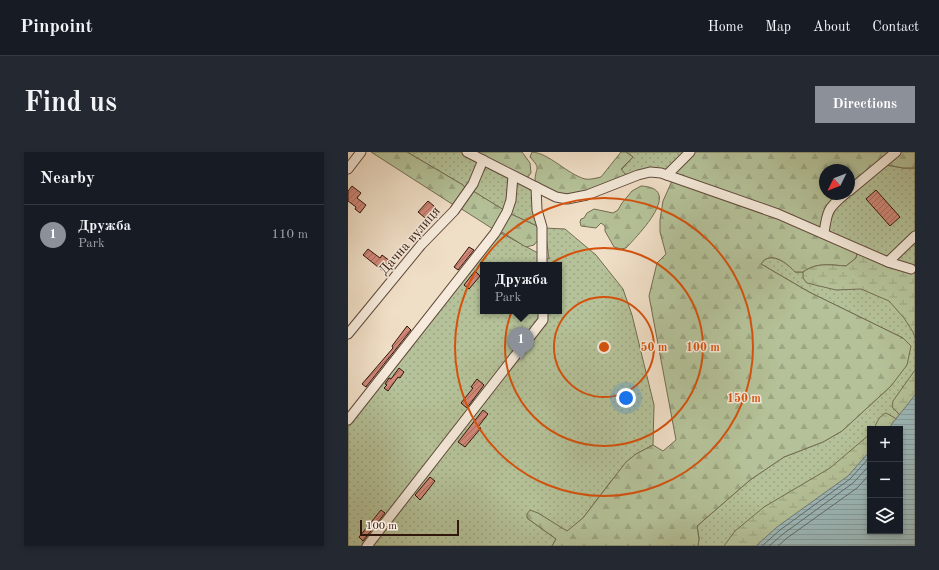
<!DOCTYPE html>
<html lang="en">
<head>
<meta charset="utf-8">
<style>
	:root { --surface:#171b24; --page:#242831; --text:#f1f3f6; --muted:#9ea1a6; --line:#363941; --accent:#8c9099 }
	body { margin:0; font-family:"Old Standard TT",serif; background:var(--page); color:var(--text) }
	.controls { position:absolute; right:12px; bottom:12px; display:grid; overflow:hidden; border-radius:0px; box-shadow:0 2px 6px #0003 }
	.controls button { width:36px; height:36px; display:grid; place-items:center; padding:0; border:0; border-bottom:1px solid var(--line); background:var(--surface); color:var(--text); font:20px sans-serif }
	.compass { position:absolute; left:471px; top:12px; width:36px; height:36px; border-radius:50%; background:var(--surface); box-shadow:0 2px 6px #0003; rotate:227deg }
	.scale { position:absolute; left:12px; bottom:10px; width:99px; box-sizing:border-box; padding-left:4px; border:2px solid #31170c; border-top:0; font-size:11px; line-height:14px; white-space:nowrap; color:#31170c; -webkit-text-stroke:3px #f5eadb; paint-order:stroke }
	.you { position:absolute; left:278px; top:246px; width:14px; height:14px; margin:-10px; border:3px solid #fff; border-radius:50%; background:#1a73e8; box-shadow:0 0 0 6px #1a73e833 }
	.badge { display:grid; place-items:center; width:26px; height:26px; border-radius:50%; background:var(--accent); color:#fff; font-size:13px; font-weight:700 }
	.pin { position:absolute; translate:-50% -33px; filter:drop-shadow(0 1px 2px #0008) }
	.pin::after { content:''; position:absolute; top:21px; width:14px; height:12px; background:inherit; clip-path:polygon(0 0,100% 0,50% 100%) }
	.popup { position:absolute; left:132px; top:110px; width:82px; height:52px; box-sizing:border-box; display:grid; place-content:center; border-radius:0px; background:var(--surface); filter:drop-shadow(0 1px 3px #0005); font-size:13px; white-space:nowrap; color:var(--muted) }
	.popup b { font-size:15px; color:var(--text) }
	.popup::after { content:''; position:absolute; left:50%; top:100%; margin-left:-8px; border:8px solid transparent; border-top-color:var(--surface) }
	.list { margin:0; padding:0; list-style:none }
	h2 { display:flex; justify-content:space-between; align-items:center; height:52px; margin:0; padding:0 16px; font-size:17px }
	h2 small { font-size:13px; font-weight:400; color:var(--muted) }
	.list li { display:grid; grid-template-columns:26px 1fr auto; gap:12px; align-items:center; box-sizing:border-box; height:60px; padding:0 16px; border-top:1px solid var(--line) }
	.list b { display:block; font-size:15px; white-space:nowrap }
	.list p { margin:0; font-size:13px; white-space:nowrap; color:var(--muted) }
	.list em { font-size:13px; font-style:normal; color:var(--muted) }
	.icon { flex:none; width:22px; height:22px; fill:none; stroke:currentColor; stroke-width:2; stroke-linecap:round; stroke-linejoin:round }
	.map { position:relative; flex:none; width:567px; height:394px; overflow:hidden; border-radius:0px }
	header { display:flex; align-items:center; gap:24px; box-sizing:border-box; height:56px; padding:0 20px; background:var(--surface); border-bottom:1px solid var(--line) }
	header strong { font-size:19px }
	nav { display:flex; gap:22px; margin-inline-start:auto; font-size:14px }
	.intro { display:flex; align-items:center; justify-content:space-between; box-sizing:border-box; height:96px; padding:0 24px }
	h1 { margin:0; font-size:28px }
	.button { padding:10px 18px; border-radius:0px; background:var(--accent); color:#fff; font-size:14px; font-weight:700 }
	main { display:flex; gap:24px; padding:0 24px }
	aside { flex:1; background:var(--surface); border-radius:0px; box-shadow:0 2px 6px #0003 }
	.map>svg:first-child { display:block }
	.grass { fill:url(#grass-dots); stroke:#736c52; fill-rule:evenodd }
	.forest { fill:url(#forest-firs); stroke:#736c52 }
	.wetland { fill:url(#wetland-marsh); stroke:#736c52 }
	.water { fill:url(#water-rules); stroke:#727976 }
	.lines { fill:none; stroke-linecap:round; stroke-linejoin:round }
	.shore { stroke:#676964; stroke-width:1 }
	.building { fill:url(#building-hatch); stroke:#31170c }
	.minor-casing { stroke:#61493b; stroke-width:11 }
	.minor { stroke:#f5eadb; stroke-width:9 }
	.ring { fill:none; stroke:#d6520c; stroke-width:2 }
	.labels { text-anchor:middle; stroke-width:3; stroke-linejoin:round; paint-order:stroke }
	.street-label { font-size:14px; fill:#31170c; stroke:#f5eadb }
	.centre { fill:#d6520c; stroke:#f5eadb; stroke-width:2 }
	.ring-label { font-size:12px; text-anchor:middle; font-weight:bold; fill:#d6520c; stroke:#f5eadb; stroke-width:3; stroke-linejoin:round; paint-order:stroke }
</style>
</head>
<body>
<header>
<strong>Pinpoint</strong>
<nav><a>Home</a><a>Map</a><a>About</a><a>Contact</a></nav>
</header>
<div class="intro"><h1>Find us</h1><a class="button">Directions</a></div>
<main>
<aside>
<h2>Nearby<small></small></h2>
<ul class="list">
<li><span class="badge">1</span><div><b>Дружба</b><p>Park</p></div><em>110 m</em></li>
</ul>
</aside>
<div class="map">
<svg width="567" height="394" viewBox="0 0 567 394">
	<defs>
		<pattern id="grass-dots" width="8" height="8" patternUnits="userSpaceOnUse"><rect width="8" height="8" fill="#b5c299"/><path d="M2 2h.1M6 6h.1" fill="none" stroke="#9ca683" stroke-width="1.8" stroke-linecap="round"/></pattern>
		<pattern id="forest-firs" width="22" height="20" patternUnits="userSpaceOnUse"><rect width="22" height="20" fill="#b5c299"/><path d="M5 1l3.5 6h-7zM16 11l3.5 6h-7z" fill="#9ca683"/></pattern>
		<pattern id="wetland-marsh" width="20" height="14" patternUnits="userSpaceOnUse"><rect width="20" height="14" fill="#b5c299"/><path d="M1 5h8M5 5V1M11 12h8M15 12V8" fill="none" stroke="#9ca683"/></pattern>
		<pattern id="water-rules" width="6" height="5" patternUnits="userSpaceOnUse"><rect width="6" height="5" fill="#9dbbbd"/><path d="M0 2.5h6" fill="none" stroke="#88a0a1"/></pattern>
		<pattern id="building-hatch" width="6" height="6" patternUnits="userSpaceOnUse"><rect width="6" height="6" fill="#d08777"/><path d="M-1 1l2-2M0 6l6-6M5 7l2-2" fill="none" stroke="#a96d60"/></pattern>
	</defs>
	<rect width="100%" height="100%" fill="#f0dfc7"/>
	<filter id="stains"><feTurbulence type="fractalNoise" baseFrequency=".005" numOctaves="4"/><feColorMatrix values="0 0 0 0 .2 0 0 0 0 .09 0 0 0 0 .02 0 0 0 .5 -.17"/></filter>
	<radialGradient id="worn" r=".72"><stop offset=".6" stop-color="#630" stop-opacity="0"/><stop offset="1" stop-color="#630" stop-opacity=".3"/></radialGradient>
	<g class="grass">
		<path d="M59,0H113L132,10L118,37L115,33Z"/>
		<path d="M278,0H347L332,11L329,21C307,14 299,18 279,24L273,18L285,5Z"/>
		<path d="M534,12L555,16H567V243L540,277H522V299L408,394H350L351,386L349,374L402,328L436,305L475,290L494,279L543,234L555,186L461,140L413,112C414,110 416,108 418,107C427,102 441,113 447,120H455L461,115L476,81L484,53Z"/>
		<path d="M139,13L163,25L161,47L155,58L125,39Z"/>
		<path d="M167,28L186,38L189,74L163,62Z"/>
		<path d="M197,76L217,77L248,103L275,137L284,163L306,253L305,293L288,302L263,329L235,366L219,380L190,361L179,366L208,387L204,394H0V273L153,81L201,107ZM135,113H211V159H135Z"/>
	</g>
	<g class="forest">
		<path d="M23,0H59L115,33L118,37L107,53L104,52Z"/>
		<path d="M128,0H174L182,11L183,21L179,26Z"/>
		<path d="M184,0C201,1 219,22 237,27C242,28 248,26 253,25L273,0H278L285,5L273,17L279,24L229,44L209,42L187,29C187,15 194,18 182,5Z"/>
		<path d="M347,0H567V16H555L534,12L501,39V18H477V42H497L484,53L476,81L510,98L508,106L498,114C482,113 469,110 455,120H447C441,113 428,102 418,107C416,108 414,110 413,112L461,140L555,186L563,194L559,213L543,234L494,279L475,290L436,305L402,328L349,374L351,387L350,394H204L208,387L179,366V362L182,358L190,361L219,379L235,366L278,310L288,302L305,293L315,299L328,288L301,144L309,111L318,102L312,80V68L315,49L332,11Z"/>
		<path d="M293,34C337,36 290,83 278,96L273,97L266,95L257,79V74L253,71L248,76L233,74L232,70L233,67L236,66L239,61L246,57L265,61L270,58L274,51L284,39Z"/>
		<path d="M125,39L156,58L145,77L112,56Z"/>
		<path d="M163,62L189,74L193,84L186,93L178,95L152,79Z"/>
	</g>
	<g class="wetland">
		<path d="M510,98L538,112L564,122L567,117V186L565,180L556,166L541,149L513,137L488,138L459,131L455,126V120C469,110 482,113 498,114L508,106Z"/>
		<path d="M567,218V278L544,255L545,249Z"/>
		<path d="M538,261L547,266L552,277H526C529,270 531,264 538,261Z"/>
		<path d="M522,282V344L459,394H376L387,379L416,355L482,316Z"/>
	</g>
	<path class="water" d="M567,243V394H408L429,375L500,324L522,299V379H552V277H540Z"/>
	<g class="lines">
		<g class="shore">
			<path d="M414,394L432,378L502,327L522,305"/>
			<path d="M421,394L435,382L505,331L522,313"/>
			<path d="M430,394L439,386L509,336L522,322"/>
		</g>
	</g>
	<g class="building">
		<path d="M4,34L13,41L9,46L18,53L12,61L7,57L8,55L0,49V39Z"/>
		<path d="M528,38L552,65L542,74L518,47Z"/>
		<path d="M80,49L93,60L83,71L70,60Z"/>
		<path d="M121,95L126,98L110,118L106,115Z"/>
		<path d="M20,97L32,106L34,103L42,109L35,119L15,103Z"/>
		<path d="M127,119L132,124L121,137L116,133Z"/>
		<path d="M59,174L63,178L18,235L14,232L45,196L44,194Z"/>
		<path d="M51,216L56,220L52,226L50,225L40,239L36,236L39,233L37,232L41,226L43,227Z"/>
		<path d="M129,227L136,233L119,256L113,251L125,236L123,235Z"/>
		<path d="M135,258L140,262L130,275L133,276L117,295L110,290Z"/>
		<path d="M82,325L87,329L72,348L67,343Z"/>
		<path d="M33,358L37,361L15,389L11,385Z"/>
	</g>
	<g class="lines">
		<g class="minor-casing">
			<g id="minor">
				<path d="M119,0L188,35L208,45L219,47L239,43L290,23L302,20L313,21L430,62L540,110L567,84"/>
				<path d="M0,17L13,0"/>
				<path d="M319,23L342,0"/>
				<path d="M188,35L189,58L194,75V113"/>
				<path d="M501,39L548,0"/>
				<path d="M476,81C479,59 480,56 497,42"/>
				<path d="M540,110L563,117"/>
				<path d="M0,182L73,93L106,59L125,32L135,8"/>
				<path d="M0,268L147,81L159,60L163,48L165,24"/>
				<path d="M19,394L195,168V159"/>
			</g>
		</g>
		<use href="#minor" class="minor"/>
	</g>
	<g class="ring">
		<circle cx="256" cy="195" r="50"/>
		<circle cx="256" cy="195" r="99"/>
		<circle cx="256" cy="195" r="149"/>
	</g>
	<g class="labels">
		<g class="street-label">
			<text transform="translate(61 88) rotate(-49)" y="5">Дачна вулиця</text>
		</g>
	</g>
	<circle cx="256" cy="195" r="6" class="centre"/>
	<g class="ring-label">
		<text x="306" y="199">50 m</text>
		<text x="355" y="199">100 m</text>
		<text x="396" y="250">150 m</text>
	</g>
	<rect width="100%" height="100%" filter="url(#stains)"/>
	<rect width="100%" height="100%" fill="url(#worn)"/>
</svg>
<div class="controls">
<button>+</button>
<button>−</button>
<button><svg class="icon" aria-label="layers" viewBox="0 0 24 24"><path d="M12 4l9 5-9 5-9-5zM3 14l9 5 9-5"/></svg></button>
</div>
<svg class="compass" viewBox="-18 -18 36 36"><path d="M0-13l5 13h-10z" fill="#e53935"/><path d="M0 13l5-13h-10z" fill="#9ea1a6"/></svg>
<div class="scale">100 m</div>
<div class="you"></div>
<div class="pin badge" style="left:173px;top:208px">1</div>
<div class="popup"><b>Дружба</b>Park</div>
</div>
</main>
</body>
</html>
